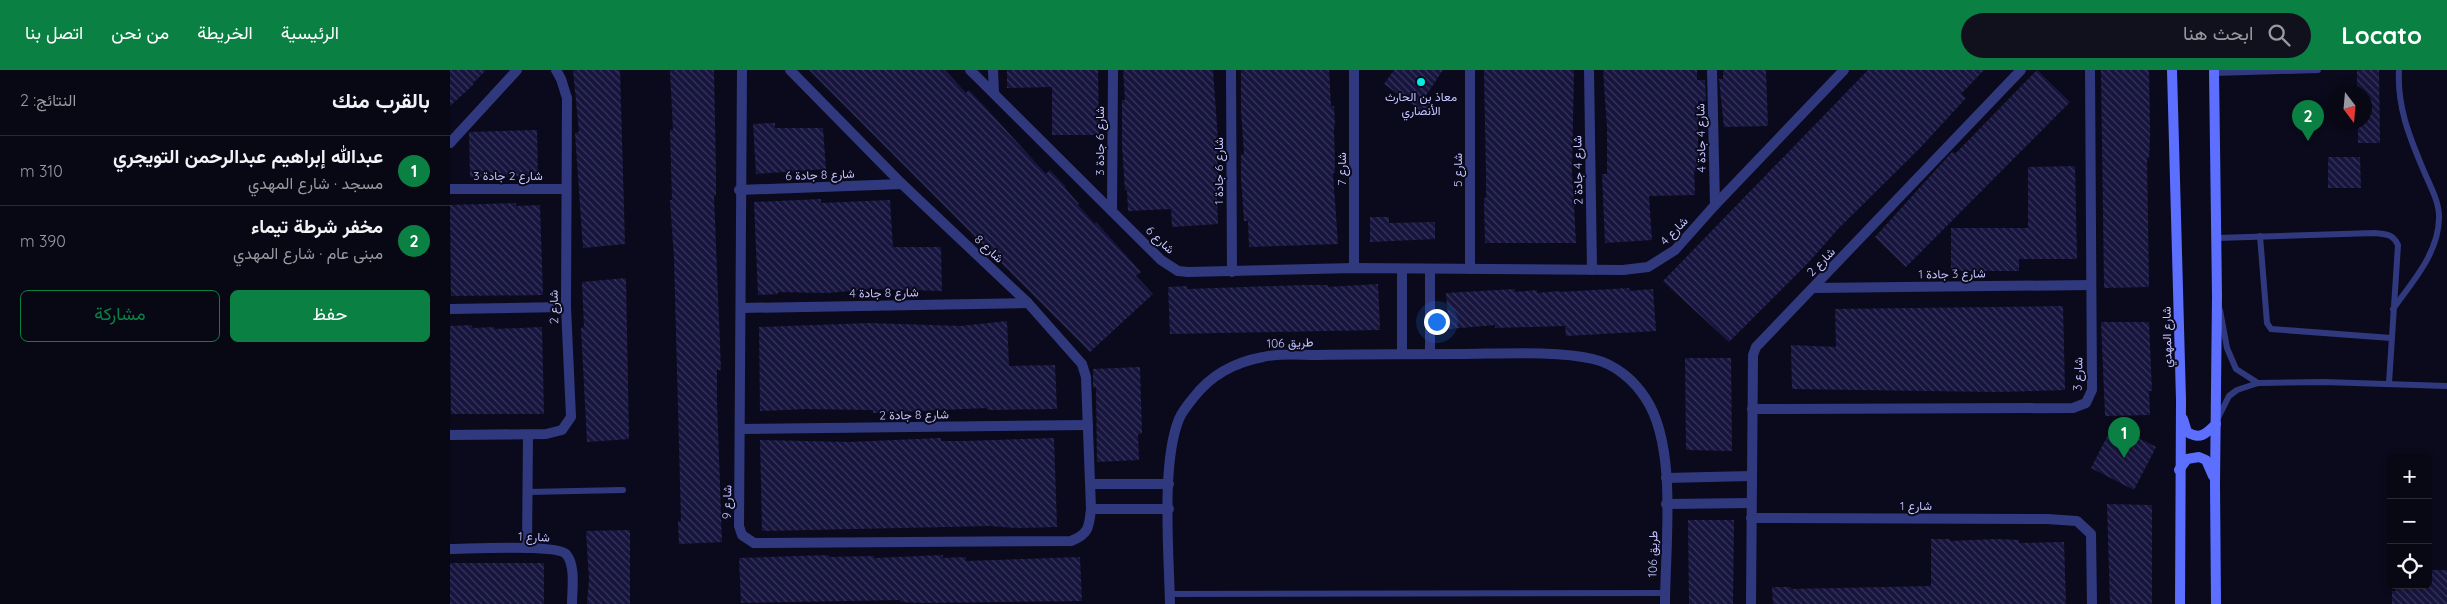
<!DOCTYPE html>
<html lang="ar">
<head>
<meta charset="utf-8">
<style>
	:root { --surface:#080815; --page:#11111e; --text:#f1f3f6; --muted:#989aa0; --line:#292934; --accent:#0b8043 }
	body { margin:0; font-family:Quicksand,Vazirmatn,sans-serif; background:var(--page); color:var(--text); direction:rtl }
	.controls { position:absolute; right:15px; bottom:15px; display:grid; overflow:hidden; border-radius:8px; box-shadow:0 2px 8px #0003 }
	.controls button { width:45px; height:45px; display:grid; place-items:center; padding:0; border:0; border-bottom:1px solid var(--line); background:var(--surface); color:var(--text); font:25px sans-serif }
	.compass { position:absolute; left:1877px; top:15px; width:45px; height:45px; border-radius:50%; background:var(--surface); box-shadow:0 2px 8px #0003; rotate:164deg }
	.you { position:absolute; left:986px; top:251px; width:18px; height:18px; margin:-12px; border:4px solid #fff; border-radius:50%; background:#1a73e8; box-shadow:0 0 0 8px #1a73e833 }
	.badge { display:grid; place-items:center; width:32px; height:32px; border-radius:50%; background:var(--accent); color:#fff; font-size:16px; font-weight:700 }
	.pin { position:absolute; translate:-50% -41px; filter:drop-shadow(0 1px 2px #0008) }
	.pin::after { content:''; position:absolute; top:26px; width:18px; height:15px; background:inherit; clip-path:polygon(0 0,100% 0,50% 100%) }
	.list { margin:0; padding:0; list-style:none }
	h2 { display:flex; justify-content:space-between; align-items:center; height:65px; margin:0; padding:0 20px; font-size:21px }
	h2 small { font-size:16px; font-weight:400; color:var(--muted) }
	.list li { display:grid; grid-template-columns:32px 1fr auto; gap:15px; align-items:center; box-sizing:border-box; height:70px; padding:0 20px; border-top:1px solid var(--line) }
	.list b { display:block; font-size:19px; white-space:nowrap }
	.list p { margin:0; font-size:16px; white-space:nowrap; color:var(--muted) }
	.list em { font-size:16px; font-style:normal; color:var(--muted) }
	.actions { display:flex; gap:10px; padding:15px 20px }
	.actions a { flex:1; padding:11px 0; border:1px solid var(--accent); border-radius:8px; text-align:center; font-size:18px; color:var(--accent) }
	.actions .main { background:var(--accent); color:#fff }
	.icon { flex:none; width:28px; height:28px; fill:none; stroke:currentColor; stroke-width:2; stroke-linecap:round; stroke-linejoin:round }
	.map { position:relative; flex:none; width:1997px; height:534px; overflow:hidden; direction:ltr }
	header { display:flex; align-items:center; gap:30px; box-sizing:border-box; height:70px; padding:0 25px; background:var(--accent); color:#fff }
	header strong { font-size:24px }
	nav { display:flex; gap:28px; margin-inline-start:auto; font-size:18px }
	.search { width:350px; height:45px; background:var(--page); display:flex; align-items:center; gap:12px; box-sizing:border-box; padding:0 18px; border-radius:28px; color:var(--muted); font-size:19px }
	main { display:flex }
	aside { flex:1; background:var(--surface) }
	.map>svg:first-child { display:block }
	.building { fill:url(#building-back-hatch) }
	.lines { fill:none; stroke-linecap:round; stroke-linejoin:round }
	.service { stroke:#31397e; stroke-width:6 }
	.minor { stroke:#31397e; stroke-width:10 }
	.secondary { stroke:#5c6fff; stroke-width:10 }
	.poi-dot { fill:#00f0e6; stroke:#0a0a1c; stroke-width:2 }
	.labels { text-anchor:middle; stroke-width:4; stroke-linejoin:round; paint-order:stroke }
	.poi-label { font-size:12px; fill:#c5c6ff; stroke:#0a0a1c }
	.street-label { font-size:12px; fill:#c5c6ff; stroke:#0a0a1c }
</style>
</head>
<body>
<header>
<strong>Locato</strong>
<div class="search"><svg class="icon" aria-label="search" viewBox="0 0 24 24"><circle cx="10" cy="10" r="6"/><path d="M15 15l6 6"/></svg>ابحث هنا</div>
<nav><a>الرئيسية</a><a>الخريطة</a><a>من نحن</a><a>اتصل بنا</a></nav>
</header>
<main>
<div class="map">
<svg width="1997" height="534" viewBox="0 0 1997 534">
	<defs>
		<pattern id="building-back-hatch" width="6" height="6" patternUnits="userSpaceOnUse" patternTransform="scale(1.25)"><rect width="6" height="6" fill="#17153e"/><path d="M-1 5l2 2M0 0l6 6M5-1l2 2" fill="none" stroke="#37365b"/></pattern>
	</defs>
	<rect width="100%" height="100%" fill="#0a0a1c"/>
	<g class="building">
		<path d="M0,0H36L23,13L24,14L0,36Z"/>
		<path d="M123,0H170L175,174L133,178L125,63L129,62Z"/>
		<path d="M220,0H264L266,102V126H264L271,300H267V332L272,472L229,474L228,451H231L224,188L220,130H222L220,60H223Z"/>
		<path d="M359,0H495L516,23L519,20L535,37L596,104L600,100L616,117L615,118L629,134L628,135L645,154L646,152L691,202L686,206L703,224L640,282Z"/>
		<path d="M557,0H648L649,65H602V17L557,18Z"/>
		<path d="M673,0H763L769,84H767L768,108H766L768,154L722,157L721,139L678,141L677,120H675L672,76V30H675Z"/>
		<path d="M791,0H879L881,36H884L885,56H884L885,103H883L888,174L799,177L798,151H794L791,108V85L794,84L791,41Z"/>
		<path d="M944,0H993L975,27L981,32L974,43L934,14Z"/>
		<path d="M1034,0H1124L1122,100L1126,173H1035L1034,128H1036V105Z"/>
		<path d="M1153,0H1247V10H1255L1256,31H1248V101H1244L1245,125L1199,126L1202,170L1155,173L1152,104H1157V58Z"/>
		<path d="M1273,0H1316L1318,56L1274,57L1269,9H1273Z"/>
		<path d="M1418,0H1534L1511,24L1516,28L1470,78L1389,158L1358,193L1279,272L1213,211Z"/>
		<path d="M1587,0L1620,32L1456,197L1425,167L1502,82L1505,84Z"/>
		<path d="M1651,0H1699L1700,65L1699,88H1697L1699,217L1654,218Z"/>
		<path d="M1907,0H1929L1930,73H1908V52H1914V22H1907Z"/>
		<path d="M325,53V58H373L376,99L306,104L303,54Z"/>
		<path d="M87,60L88,106L20,107L19,62Z"/>
		<path d="M1878,87H1910L1911,118H1878Z"/>
		<path d="M1625,96L1627,189H1569V201H1501V158H1578V97Z"/>
		<path d="M371,129V133L440,130L443,177H491L492,221L422,219L377,223L328,222V224L308,225L304,132Z"/>
		<path d="M66,133V136L90,135L93,225L1,226L0,135Z"/>
		<path d="M920,147H939V153L985,152V169L920,172Z"/>
		<path d="M176,208L179,369L137,372L131,258L134,257L132,212Z"/>
		<path d="M928,214L930,260L720,264L718,217L737,216V219L855,215H878V217Z"/>
		<path d="M1179,218L1180,221L1203,219L1206,261L1116,266L1115,256L1045,258V255L999,259L996,223L1065,219V222L1087,220V223L1110,221V222Z"/>
		<path d="M1613,236L1615,320L1547,322L1342,319L1341,275L1386,277L1385,239Z"/>
		<path d="M557,251L559,296L605,295L607,339L537,340V338L423,343V340L355,339L310,341L309,257L419,253L511,256Z"/>
		<path d="M1651,252H1699L1702,321H1699L1700,345L1655,346Z"/>
		<path d="M22,255V258L45,257V259L92,257L94,344H1L0,256Z"/>
		<path d="M1235,288H1281L1282,381L1236,380Z"/>
		<path d="M690,297L692,364H688L689,390L647,392L646,317L643,318V299Z"/>
		<path d="M1663,355L1706,377L1684,420L1641,398Z"/>
		<path d="M491,368V371H514L604,368L607,457L565,458L541,456L312,461L310,370L399,372Z"/>
		<path d="M1657,434L1702,435V534H1660Z"/>
		<path d="M1238,450H1284L1283,534H1239Z"/>
		<path d="M180,460V534H137L139,509L136,461Z"/>
		<path d="M1481,469H1500V471L1547,469L1569,470V473L1614,472L1616,534H1323L1322,517H1341V519L1481,516Z"/>
		<path d="M379,485V487L424,486V488L493,485V488L516,487V491L630,487L632,531L473,533L450,532V530L291,533L289,488Z"/>
		<path d="M2,493H94V534H0V494Z"/>
		<path d="M1978,500H1997V534H1942V521H1946L1945,515H1978Z"/>
	</g>
	<g class="lines">
		<g class="service">
			<path d="M1764,3L1868,0"/>
			<path d="M1810,166L1817,253L1821,259L1941,268"/>
			<path d="M1767,168L1925,163C1936,164 1943,164 1948,175L1939,313"/>
			<path d="M1943,239C1962,212 1988,184 1989,149C1990,132 1979,114 1973,99C1959,66 1947,36 1949,0"/>
			<path d="M1770,240L1777,278L1786,299L1808,313"/>
			<path d="M1768,348L1779,326L1787,320L1808,313L1874,312L1997,316"/>
			<path d="M78,422L173,420"/>
			<path d="M720,524L1215,523"/>
		</g>
		<g class="minor">
			<path d="M292,0L289,456L292,465L304,473L621,471C639,464 639,457 641,439L636,307L632,294L578,233L452,114L340,0"/>
			<path d="M520,0L711,190L728,201L738,202L904,198L1173,200L1198,197L1225,180L1265,135L1394,0"/>
			<path d="M543,0L544,23"/>
			<path d="M781,0L782,202"/>
			<path d="M1020,0V199"/>
			<path d="M1139,0L1142,200"/>
			<path d="M1262,0L1265,135"/>
			<path d="M0,73L67,0"/>
			<path d="M0,119H116"/>
			<path d="M289,120L452,114"/>
			<path d="M662,141L663,0"/>
			<path d="M904,198V0"/>
			<path d="M952,199V283"/>
			<path d="M980,200V284"/>
			<path d="M1364,218L1641,215"/>
			<path d="M291,238L578,233"/>
			<path d="M0,239L116,237"/>
			<path d="M1302,339L1623,338L1636,333L1642,320L1640,0"/>
			<path d="M291,359L638,355"/>
			<path d="M0,365L96,364L112,360L121,347L116,237L117,28L111,9L106,0"/>
			<path d="M1216,408L1301,406"/>
			<path d="M641,414H719"/>
			<path d="M1216,434L1301,433"/>
			<path d="M641,439H719"/>
			<path d="M1301,448L1597,449L1627,451L1641,464L1642,534"/>
			<path d="M77,478L78,365"/>
			<path d="M0,479C19,479 106,474 116,484C126,495 122,521 122,534"/>
			<path d="M720,534C719,485 711,393 729,349C732,342 739,333 744,327C761,305 786,292 813,287C830,283 850,285 867,285C914,284 961,284 1008,284C1047,284 1106,280 1143,289C1165,294 1184,310 1196,329C1228,378 1215,476 1215,534"/>
			<path d="M1301,534L1303,285L1306,277L1571,0"/>
		</g>
		<g class="secondary">
			<path d="M1722,0L1731,330L1730,534"/>
			<path d="M1764,0L1767,226L1765,414L1766,534"/>
			<path d="M1733,349L1737,362C1750,370 1756,364 1766,354"/>
			<path d="M1729,400L1737,389L1749,387L1756,390L1763,406"/>
		</g>
	</g>
	<circle class="poi-dot" cx="971" cy="12" r="5"/>
	<g class="labels">
		<g class="poi-label">
			<text x="971" y="31">معاذ بن الحارث<tspan x="971" dy="14">الأنصاري</tspan></text>
		</g>
		<g class="street-label">
			<text transform="translate(1251 68) rotate(-91)" y="4">شارع 4 جادة 4</text>
			<text transform="translate(650 71) rotate(-90)" y="4">شارع 6 جادة 3</text>
			<text transform="translate(892 99) rotate(-90)" y="4">شارع 7</text>
			<text transform="translate(1008 100) rotate(-90)" y="4">شارع 5</text>
			<text transform="translate(1128 100) rotate(-91)" y="4">شارع 4 جادة 2</text>
			<text transform="translate(769 101) rotate(-90)" y="4">شارع 6 جادة 1</text>
			<text transform="translate(370 105) rotate(-2)" y="4">شارع 8 جادة 6</text>
			<text x="58" y="110">شارع 2 جادة 3</text>
			<text transform="translate(1224 161) rotate(-46)" y="4">شارع 4</text>
			<text transform="translate(710 170) rotate(43)" y="4">شارع 6</text>
			<text transform="translate(539 179) rotate(43)" y="4">شارع 8</text>
			<text transform="translate(1371 192) rotate(-46)" y="4">شارع 2</text>
			<text transform="translate(1502 204) rotate(-1)" y="4">شارع 3 جادة 1</text>
			<text transform="translate(434 223) rotate(-1)" y="4">شارع 8 جادة 4</text>
			<text transform="translate(104 237) rotate(-91)" y="4">شارع 2</text>
			<text transform="translate(1717 267) rotate(-91)" y="4">شارع المهدي</text>
			<text transform="translate(840 273) rotate(-2)" y="4">طريق 106</text>
			<text transform="translate(1628 304) rotate(-88)" y="4">شارع 3</text>
			<text transform="translate(464 345) rotate(-1)" y="4">شارع 8 جادة 2</text>
			<text transform="translate(277 432) rotate(-89)" y="4">شارع 9</text>
			<text x="1466" y="440">شارع 1</text>
			<text transform="translate(84 467) rotate(2)" y="4">شارع 1</text>
			<text transform="translate(1203 484) rotate(-89)" y="4">طريق 106</text>
		</g>
	</g>
</svg>
<div class="controls">
<button>+</button>
<button>−</button>
<button><svg class="icon" aria-label="locate" viewBox="0 0 24 24"><circle cx="12" cy="12" r="6"/><path d="M12 2v4M12 18v4M2 12h4M18 12h4"/></svg></button>
</div>
<svg class="compass" viewBox="-18 -18 36 36"><path d="M0-13l5 13h-10z" fill="#e53935"/><path d="M0 13l5-13h-10z" fill="#989aa0"/></svg>
<div class="you"></div>
<div class="pin badge" style="left:1674px;top:388px">1</div>
<div class="pin badge" style="left:1858px;top:71px">2</div>
</div>
<aside>
<h2>بالقرب منك<small>النتائج: 2</small></h2>
<ul class="list">
<li><span class="badge">1</span><div><b>عبدالله إبراهيم عبدالرحمن التويجري</b><p>مسجد · شارع المهدي</p></div><em>310 m</em></li>
<li><span class="badge">2</span><div><b>مخفر شرطة تيماء</b><p>مبنى عام · شارع المهدي</p></div><em>390 m</em></li>
</ul>
<div class="actions"><a class="main">حفظ</a><a>مشاركة</a></div>
</aside>
</main>
</body>
</html>
